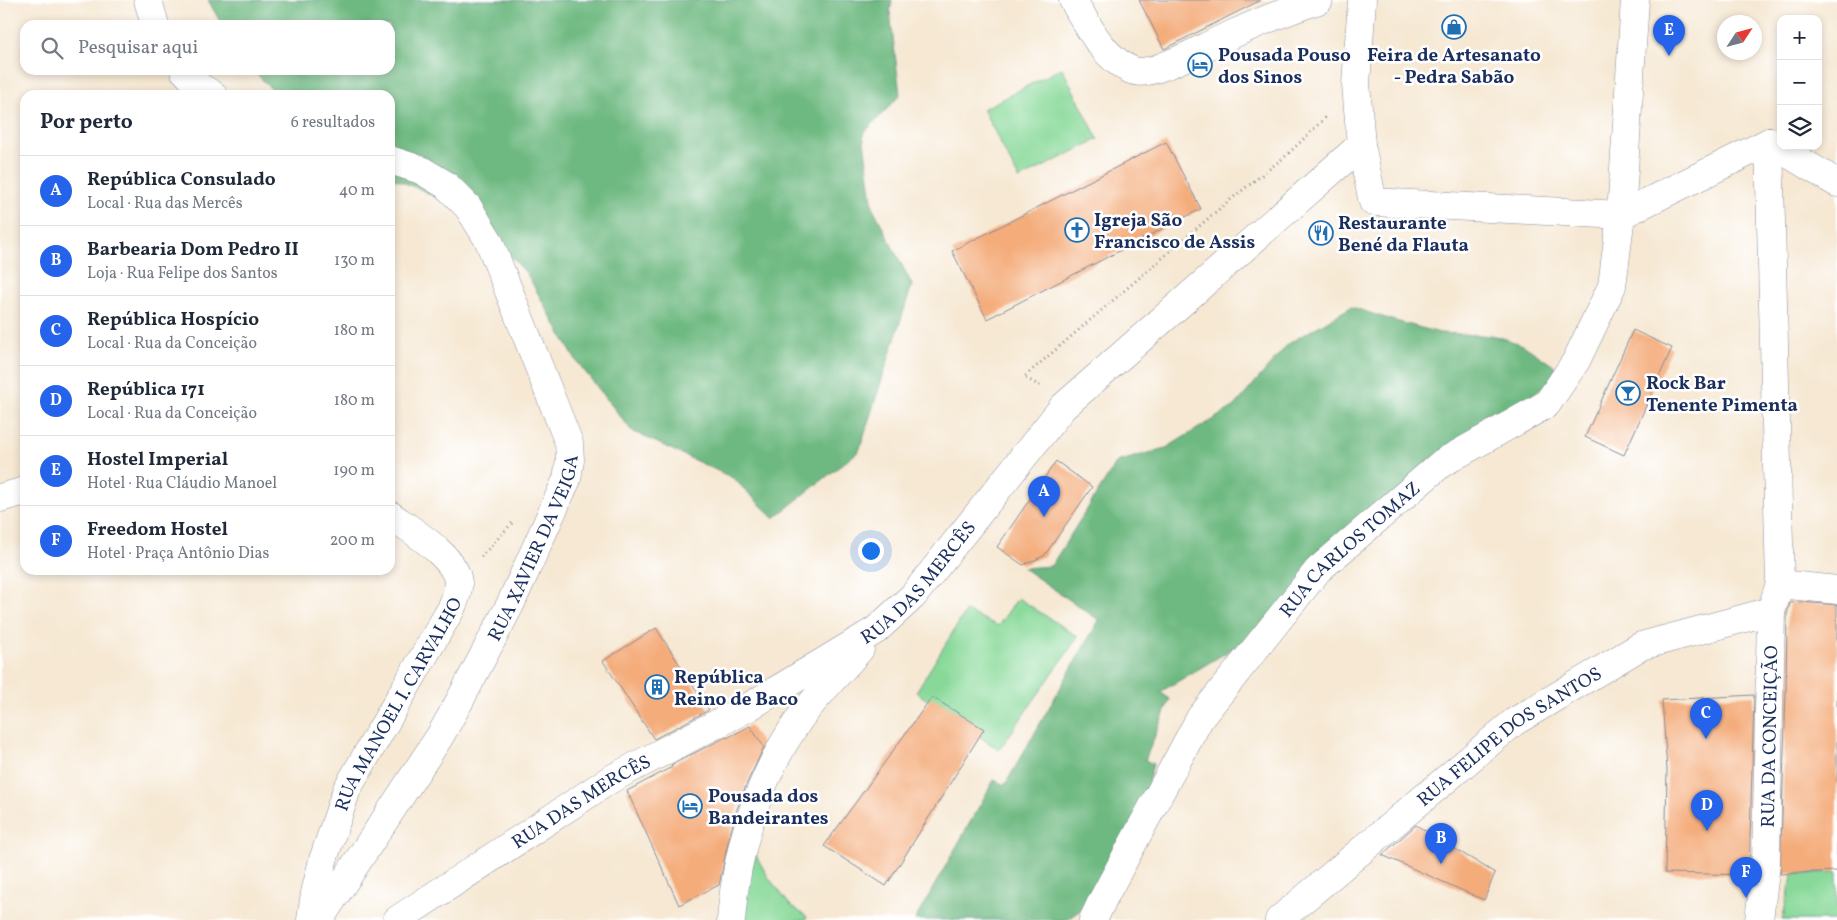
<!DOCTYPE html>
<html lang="pt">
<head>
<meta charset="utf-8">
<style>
	:root { --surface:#fff; --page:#f2f2f3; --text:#1f2937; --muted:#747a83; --line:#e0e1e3; --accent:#2563eb }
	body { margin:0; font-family:Vollkorn,serif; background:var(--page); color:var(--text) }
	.controls { position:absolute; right:15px; top:15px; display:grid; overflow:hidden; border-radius:10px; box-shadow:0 2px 8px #0003 }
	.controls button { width:45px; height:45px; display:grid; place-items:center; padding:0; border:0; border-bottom:1px solid var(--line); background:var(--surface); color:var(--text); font:25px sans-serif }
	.compass { position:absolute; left:1717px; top:15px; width:45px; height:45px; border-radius:50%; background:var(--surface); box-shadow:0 2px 8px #0003; rotate:54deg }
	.you { position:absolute; left:870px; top:550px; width:18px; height:18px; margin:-12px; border:4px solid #fff; border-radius:50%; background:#1a73e8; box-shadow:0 0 0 8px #1a73e833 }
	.badge { display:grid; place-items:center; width:32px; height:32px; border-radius:50%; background:var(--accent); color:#fff; font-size:16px; font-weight:700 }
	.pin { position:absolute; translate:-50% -41px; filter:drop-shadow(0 1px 2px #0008) }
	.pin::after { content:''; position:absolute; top:26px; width:18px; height:15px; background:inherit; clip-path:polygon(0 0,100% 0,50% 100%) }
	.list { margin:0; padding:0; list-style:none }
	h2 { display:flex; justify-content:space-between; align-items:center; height:65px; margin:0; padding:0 20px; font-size:21px }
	h2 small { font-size:16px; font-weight:400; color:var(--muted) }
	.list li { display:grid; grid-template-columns:32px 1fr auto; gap:15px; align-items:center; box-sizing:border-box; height:70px; padding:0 20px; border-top:1px solid var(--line) }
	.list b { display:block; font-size:19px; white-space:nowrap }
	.list p { margin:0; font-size:16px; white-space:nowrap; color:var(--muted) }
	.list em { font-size:16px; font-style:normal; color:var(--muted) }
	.icon { flex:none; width:28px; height:28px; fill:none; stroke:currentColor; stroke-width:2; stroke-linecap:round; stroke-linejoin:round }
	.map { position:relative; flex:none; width:1837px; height:920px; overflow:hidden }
	.search { position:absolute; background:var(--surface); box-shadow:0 2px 8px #0003; left:20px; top:20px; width:375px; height:55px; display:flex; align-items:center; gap:12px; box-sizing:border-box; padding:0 18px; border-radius:15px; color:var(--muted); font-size:19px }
	.panel { position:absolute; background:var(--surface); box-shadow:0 2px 8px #0003; left:20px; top:90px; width:375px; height:485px; border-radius:15px }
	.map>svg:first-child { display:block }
	.green { fill:#88d999; stroke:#52847c }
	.forest { fill:#6eb981; stroke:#447470 }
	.building { fill:#f4ac7a }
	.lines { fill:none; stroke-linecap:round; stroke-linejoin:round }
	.minor-casing { stroke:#888c98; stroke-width:29 }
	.path { stroke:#888c98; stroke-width:3; stroke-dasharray:1 4; stroke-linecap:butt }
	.minor { stroke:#fff; stroke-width:28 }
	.labels { text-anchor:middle; stroke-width:5; stroke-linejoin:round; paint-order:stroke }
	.poi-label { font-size:19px; font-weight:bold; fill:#1b2f5e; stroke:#fff; text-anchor:start }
	.street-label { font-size:19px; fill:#1b2f5e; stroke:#fff }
</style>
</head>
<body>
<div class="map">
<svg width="1837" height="920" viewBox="0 0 1837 920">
	<rect width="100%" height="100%" fill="#fff"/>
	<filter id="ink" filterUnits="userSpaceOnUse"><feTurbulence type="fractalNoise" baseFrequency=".02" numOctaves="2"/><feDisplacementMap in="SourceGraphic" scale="10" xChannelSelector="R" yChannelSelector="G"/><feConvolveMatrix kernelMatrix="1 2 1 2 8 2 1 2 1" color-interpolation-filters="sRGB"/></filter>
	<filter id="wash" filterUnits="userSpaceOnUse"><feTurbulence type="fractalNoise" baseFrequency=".0096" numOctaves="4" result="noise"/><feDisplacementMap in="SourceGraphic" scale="20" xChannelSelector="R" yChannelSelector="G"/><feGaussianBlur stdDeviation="1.12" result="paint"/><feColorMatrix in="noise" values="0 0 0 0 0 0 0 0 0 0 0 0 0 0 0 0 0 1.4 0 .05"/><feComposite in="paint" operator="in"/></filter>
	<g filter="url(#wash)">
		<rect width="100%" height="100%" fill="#f6e8d3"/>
		<g class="green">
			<path d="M1062,68L1098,139L1019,179L983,109Z"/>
			<path d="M1018,598L1078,637L999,750L916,692L966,611L998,626Z"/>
			<path d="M755,854L768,877L790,905L807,917L805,920H742V905Z"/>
			<path d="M1837,872V920H1782L1793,874Z"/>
		</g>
		<g class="forest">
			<path d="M208,0H892L890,12L900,95L863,134L873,208L912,285L859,451L774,518L733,478L632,431L575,359L527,274L480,221L422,190L390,177V95H277L253,70H390V25H222Z"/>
			<path d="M1351,307L1395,321L1440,333L1496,336L1523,345L1561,371L1414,496L1269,627L1160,692L1170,699L1145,760L1153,764L1142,805L1114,860L1082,909L1066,920H915L994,780L1005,785L1099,620L1023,568L1051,566L1117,462L1166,448L1235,406L1288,344Z"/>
		</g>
		<g id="blocks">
			<g class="building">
				<path d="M1139,0H1261L1164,49Z"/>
				<path d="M1166,142L1201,209L987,319L952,251Z"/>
				<path d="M1633,330L1672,348L1624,455L1585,437Z"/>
				<path d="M1056,461L1092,487L1044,556L1023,565L997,547Z"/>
				<path d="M1801,602L1837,605V871L1780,874L1786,693L1787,614L1790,603Z"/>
				<path d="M656,628L709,710L654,739L603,661Z"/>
				<path d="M1754,695L1749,875L1665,873L1667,770L1662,700Z"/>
				<path d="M932,697L984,729L886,886L824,846Z"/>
				<path d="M750,726L764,747L746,785L736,812L729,838L719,885L679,905L627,791L672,767L671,765L726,737L727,738Z"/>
				<path d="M1416,825L1495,873L1484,900L1382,855Z"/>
			</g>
		</g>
	</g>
	<g filter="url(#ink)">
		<use href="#blocks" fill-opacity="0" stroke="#888c98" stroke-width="1"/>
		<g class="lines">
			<g class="minor-casing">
				<g id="minor">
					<path d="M148,0L155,25"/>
					<path d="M1073,0C1087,24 1103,58 1131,70C1140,74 1155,70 1164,66C1183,59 1201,49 1220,40C1252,25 1285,11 1319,0"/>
					<path d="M1362,0L1356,84L1361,145L1373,202L1621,215L1769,142"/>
					<path d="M184,70L200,87L213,95"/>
					<path d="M1769,142L1837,183"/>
					<path d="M0,498L25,491"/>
					<path d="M1780,584L1837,590"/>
					<path id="s1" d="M311,920L315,893L323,860L347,789L451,609C454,601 459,592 458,583C457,557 409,529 390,515"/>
					<path id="s2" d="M319,920L440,736L459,702L510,605L567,479L570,460L569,443L489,241L468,207L446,185L421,170L390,160"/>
					<path id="s3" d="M397,920L611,779L747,708L876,630L913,596L1063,407L1361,145"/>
					<path d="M731,920C736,850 758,779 798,721C815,697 841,671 860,649"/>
					<path id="s4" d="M1093,920L1103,899L1200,718L1318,570L1442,463L1547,404L1576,361L1612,286L1621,215L1635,0"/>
					<path id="s5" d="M1279,920L1514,722L1641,646L1771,611"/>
					<path id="s6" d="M1759,920L1766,864L1771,611L1780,584L1769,142"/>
				</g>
			</g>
			<g class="path">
				<path d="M1040,386L1024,377L1225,204L1287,155L1327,116"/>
				<path d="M481,557L512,523"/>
			</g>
			<use href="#minor" class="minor"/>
		</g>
	</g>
	<defs>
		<g id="shop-ring" transform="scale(1.25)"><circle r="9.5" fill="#fff" stroke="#1f6fb2" stroke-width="1.5"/><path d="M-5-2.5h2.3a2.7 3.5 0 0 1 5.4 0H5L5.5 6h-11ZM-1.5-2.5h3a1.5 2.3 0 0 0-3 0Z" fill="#1f6fb2"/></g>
		<g id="hotel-ring" transform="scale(1.25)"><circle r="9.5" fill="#fff" stroke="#1f6fb2" stroke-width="1.5"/><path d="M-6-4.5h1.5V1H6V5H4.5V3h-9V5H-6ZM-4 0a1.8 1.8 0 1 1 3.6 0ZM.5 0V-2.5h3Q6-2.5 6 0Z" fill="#1f6fb2"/></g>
		<g id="church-ring" transform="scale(1.25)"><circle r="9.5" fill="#fff" stroke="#1f6fb2" stroke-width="1.5"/><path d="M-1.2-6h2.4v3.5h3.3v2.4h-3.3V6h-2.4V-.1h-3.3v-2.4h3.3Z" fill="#1f6fb2"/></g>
		<g id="restaurant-ring" transform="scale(1.25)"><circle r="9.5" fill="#fff" stroke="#1f6fb2" stroke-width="1.5"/><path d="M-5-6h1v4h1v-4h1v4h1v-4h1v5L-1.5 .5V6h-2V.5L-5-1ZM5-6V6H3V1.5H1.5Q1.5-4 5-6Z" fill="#1f6fb2"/></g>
		<g id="bar-ring" transform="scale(1.25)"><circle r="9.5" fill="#fff" stroke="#1f6fb2" stroke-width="1.5"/><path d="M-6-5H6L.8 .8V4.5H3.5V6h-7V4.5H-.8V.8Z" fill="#1f6fb2"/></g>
		<g id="building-ring" transform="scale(1.25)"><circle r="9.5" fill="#fff" stroke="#1f6fb2" stroke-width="1.5"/><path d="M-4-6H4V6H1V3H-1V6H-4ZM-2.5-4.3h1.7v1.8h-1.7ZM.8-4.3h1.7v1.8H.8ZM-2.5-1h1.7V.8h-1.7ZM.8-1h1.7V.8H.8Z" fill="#1f6fb2"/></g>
	</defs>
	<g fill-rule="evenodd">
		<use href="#shop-ring" x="1454" y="27"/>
		<use href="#hotel-ring" x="1200" y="65"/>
		<use href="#church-ring" x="1077" y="230"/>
		<use href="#restaurant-ring" x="1321" y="233"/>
		<use href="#bar-ring" x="1628" y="393"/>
		<use href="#building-ring" x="657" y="687"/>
		<use href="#hotel-ring" x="690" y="806"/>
	</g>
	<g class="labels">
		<g class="poi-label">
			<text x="1218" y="61">Pousada Pouso<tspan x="1218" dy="22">dos Sinos</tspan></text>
			<text x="1454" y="61" text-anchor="middle">Feira de Artesanato<tspan x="1454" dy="22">- Pedra Sabão</tspan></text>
			<text x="1094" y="226">Igreja São<tspan x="1094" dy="22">Francisco de Assis</tspan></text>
			<text x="1338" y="229">Restaurante<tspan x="1338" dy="22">Bené da Flauta</tspan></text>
			<text x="1646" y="389">Rock Bar<tspan x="1646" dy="22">Tenente Pimenta</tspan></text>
			<text x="674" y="683">República<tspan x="674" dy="22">Reino de Baco</tspan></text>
			<text x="708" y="802">Pousada dos<tspan x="708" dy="22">Bandeirantes</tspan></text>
		</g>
		<g class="street-label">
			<text dy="7" stroke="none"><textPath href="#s2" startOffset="431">RUA XAVIER DA VEIGA</textPath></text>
			<text dy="7" stroke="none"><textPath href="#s4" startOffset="455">RUA CARLOS TOMAZ</textPath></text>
			<text dy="7" stroke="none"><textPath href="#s3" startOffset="624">RUA DAS MERCÊS</textPath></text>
			<text dy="7" stroke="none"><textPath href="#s1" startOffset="235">RUA MANOEL I. CARVALHO</textPath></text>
			<text dy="7" stroke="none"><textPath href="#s5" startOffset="295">RUA FELIPE DOS SANTOS</textPath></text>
			<text dy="7" stroke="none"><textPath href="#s6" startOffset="184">RUA DA CONCEIÇÃO</textPath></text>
			<text dy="7" stroke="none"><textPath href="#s3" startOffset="219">RUA DAS MERCÊS</textPath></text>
		</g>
	</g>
</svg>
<div class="controls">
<button>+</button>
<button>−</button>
<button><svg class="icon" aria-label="layers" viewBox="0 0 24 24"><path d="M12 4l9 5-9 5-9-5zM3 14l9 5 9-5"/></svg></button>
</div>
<svg class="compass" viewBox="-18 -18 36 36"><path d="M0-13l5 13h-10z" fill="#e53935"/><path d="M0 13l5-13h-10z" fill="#747a83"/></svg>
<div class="you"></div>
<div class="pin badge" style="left:1044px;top:517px">A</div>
<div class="pin badge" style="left:1441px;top:864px">B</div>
<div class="pin badge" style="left:1706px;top:739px">C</div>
<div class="pin badge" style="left:1707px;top:831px">D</div>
<div class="pin badge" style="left:1669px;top:56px">E</div>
<div class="pin badge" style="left:1746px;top:898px">F</div>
<div class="search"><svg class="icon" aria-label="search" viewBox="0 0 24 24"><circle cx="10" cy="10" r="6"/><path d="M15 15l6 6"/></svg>Pesquisar aqui</div>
<section class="panel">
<h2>Por perto<small>6 resultados</small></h2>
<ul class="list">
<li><span class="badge">A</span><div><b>República Consulado</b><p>Local · Rua das Mercês</p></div><em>40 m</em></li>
<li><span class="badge">B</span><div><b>Barbearia Dom Pedro II</b><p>Loja · Rua Felipe dos Santos</p></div><em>130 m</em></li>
<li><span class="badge">C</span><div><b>República Hospício</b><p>Local · Rua da Conceição</p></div><em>180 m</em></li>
<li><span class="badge">D</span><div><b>República 171</b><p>Local · Rua da Conceição</p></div><em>180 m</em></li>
<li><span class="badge">E</span><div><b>Hostel Imperial</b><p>Hotel · Rua Cláudio Manoel</p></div><em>190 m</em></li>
<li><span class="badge">F</span><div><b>Freedom Hostel</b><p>Hotel · Praça Antônio Dias</p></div><em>200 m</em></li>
</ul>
</section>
</div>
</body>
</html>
